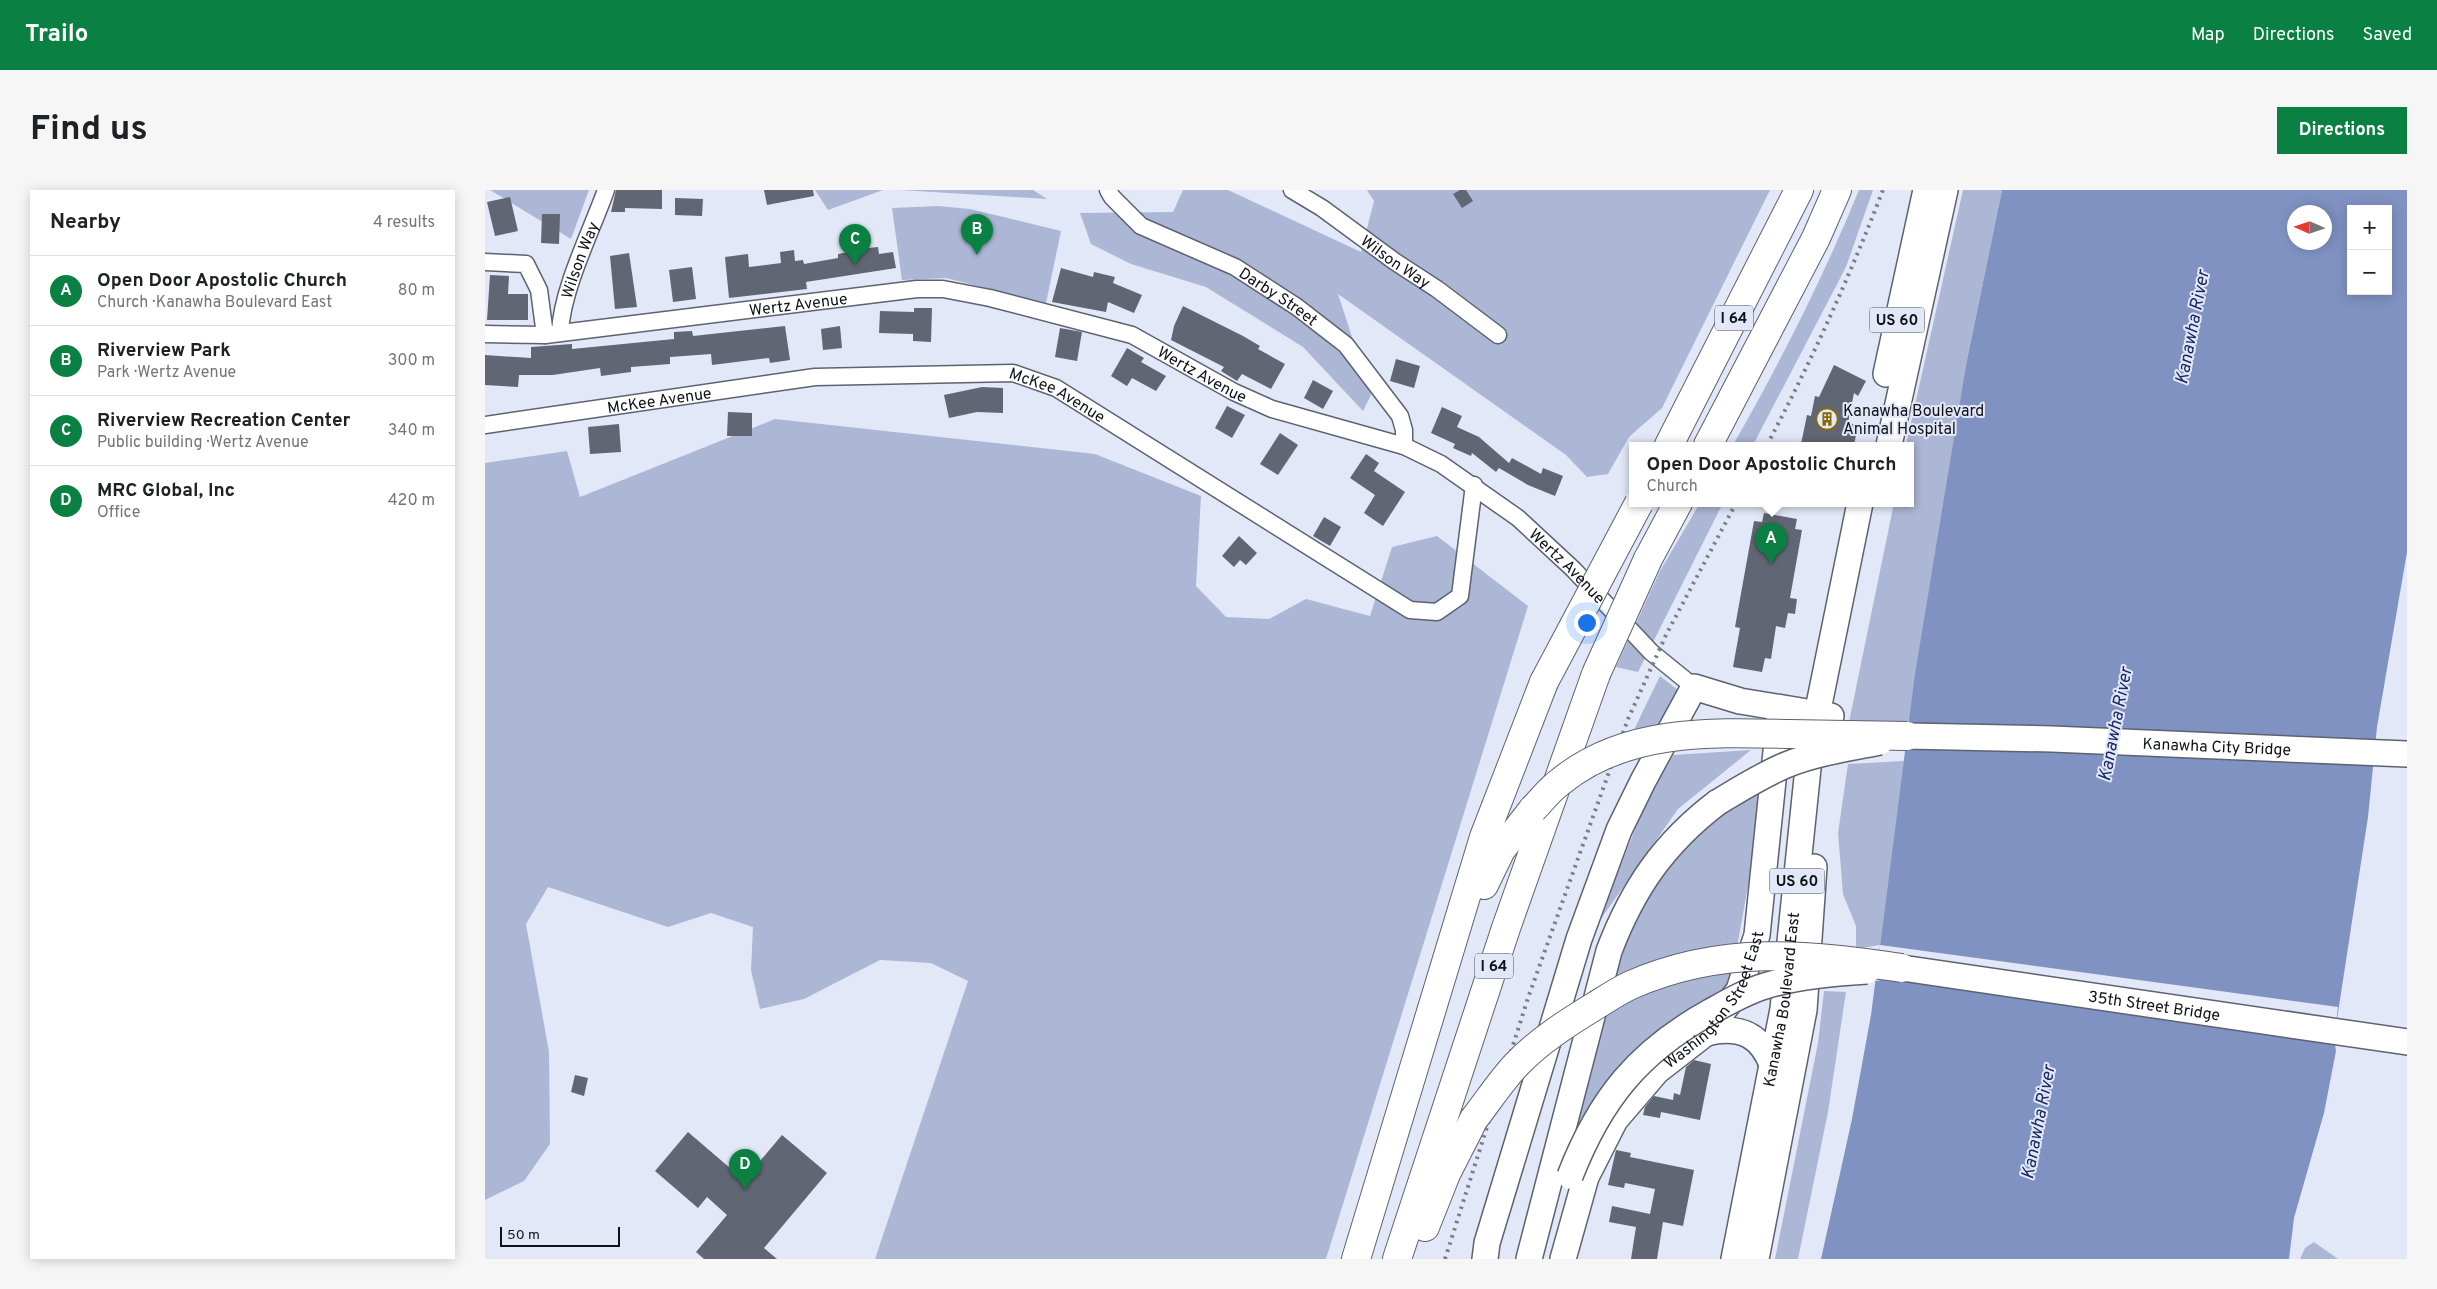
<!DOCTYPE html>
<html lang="en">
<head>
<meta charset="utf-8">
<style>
	:root { --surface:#fff; --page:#f6f6f6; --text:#202124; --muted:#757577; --line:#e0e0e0; --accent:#0b8043 }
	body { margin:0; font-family:Overpass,sans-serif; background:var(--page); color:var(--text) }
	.controls { position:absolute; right:15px; top:15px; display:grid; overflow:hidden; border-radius:0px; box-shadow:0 2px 12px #0003 }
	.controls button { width:45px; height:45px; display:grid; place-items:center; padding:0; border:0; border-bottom:1px solid var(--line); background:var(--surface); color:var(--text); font:25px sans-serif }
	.compass { position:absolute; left:1802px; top:15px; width:45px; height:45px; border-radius:50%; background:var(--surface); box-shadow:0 2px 12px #0003; rotate:273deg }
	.scale { position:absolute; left:15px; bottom:12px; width:120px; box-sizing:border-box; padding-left:5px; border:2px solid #101217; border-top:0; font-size:14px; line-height:18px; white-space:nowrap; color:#101217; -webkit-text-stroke:4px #e2e8f8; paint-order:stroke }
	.you { position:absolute; left:1101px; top:432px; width:18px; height:18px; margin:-12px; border:4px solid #fff; border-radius:50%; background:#1a73e8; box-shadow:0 0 0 8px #1a73e833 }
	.badge { display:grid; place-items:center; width:32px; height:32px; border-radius:50%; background:var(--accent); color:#fff; font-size:16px; font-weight:700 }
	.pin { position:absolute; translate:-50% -41px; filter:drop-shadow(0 1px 2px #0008) }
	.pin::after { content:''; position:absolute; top:26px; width:18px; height:15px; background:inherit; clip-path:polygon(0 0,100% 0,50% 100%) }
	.popup { position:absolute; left:1144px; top:252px; width:285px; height:65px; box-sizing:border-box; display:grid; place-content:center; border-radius:0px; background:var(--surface); filter:drop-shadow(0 1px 4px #0005); font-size:16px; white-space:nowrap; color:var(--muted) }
	.popup b { font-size:19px; color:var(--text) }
	.popup::after { content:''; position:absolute; left:50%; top:100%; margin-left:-10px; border:10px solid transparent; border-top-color:var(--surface) }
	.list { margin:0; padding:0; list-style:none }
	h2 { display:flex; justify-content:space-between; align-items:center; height:65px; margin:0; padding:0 20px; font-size:21px }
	h2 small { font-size:16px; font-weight:400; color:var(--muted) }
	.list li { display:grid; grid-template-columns:32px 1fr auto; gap:15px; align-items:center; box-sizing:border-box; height:70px; padding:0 20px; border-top:1px solid var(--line) }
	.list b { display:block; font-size:19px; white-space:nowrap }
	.list p { margin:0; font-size:16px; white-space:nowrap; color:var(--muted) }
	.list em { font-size:16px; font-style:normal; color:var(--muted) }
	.map { position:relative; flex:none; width:1922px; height:1069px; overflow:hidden; border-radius:0px }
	header { display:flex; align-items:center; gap:30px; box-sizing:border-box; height:70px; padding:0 25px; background:var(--accent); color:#fff }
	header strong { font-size:24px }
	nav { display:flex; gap:28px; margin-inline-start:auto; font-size:18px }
	.intro { display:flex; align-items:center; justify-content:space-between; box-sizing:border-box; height:120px; padding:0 30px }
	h1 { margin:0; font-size:35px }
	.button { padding:12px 22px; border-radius:0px; background:var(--accent); color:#fff; font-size:18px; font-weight:700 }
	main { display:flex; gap:30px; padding:0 30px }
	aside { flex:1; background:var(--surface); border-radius:0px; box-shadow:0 2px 12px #0003 }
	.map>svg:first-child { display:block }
	.green { fill:#abb7d5 }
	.water { fill:#8092c2; fill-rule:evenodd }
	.pier { fill:#e2e8f8 }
	.building { fill:#616674 }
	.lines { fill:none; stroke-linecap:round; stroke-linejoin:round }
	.street-casing { stroke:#5d6270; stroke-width:19 }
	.primary-casing { stroke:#5d6270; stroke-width:28 }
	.highway-casing { stroke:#5d6270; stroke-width:30 }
	.street { stroke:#fff; stroke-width:16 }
	.primary { stroke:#fff; stroke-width:25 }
	.highway { stroke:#fff; stroke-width:28 }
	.rail { stroke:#7a7e89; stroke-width:4; stroke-dasharray:2.5 5; stroke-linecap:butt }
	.primary-bridge-casing { stroke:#5d6270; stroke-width:28; stroke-linecap:butt }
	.highway-bridge-casing { stroke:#5d6270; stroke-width:30; stroke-linecap:butt }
	.primary-bridge { stroke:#fff; stroke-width:25 }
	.highway-bridge { stroke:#fff; stroke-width:28 }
	.labels { text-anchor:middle; stroke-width:4; stroke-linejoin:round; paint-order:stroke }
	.shield { fill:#e2e8f8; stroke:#4f525a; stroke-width:1 }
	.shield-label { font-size:15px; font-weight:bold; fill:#101217 }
	.street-label { font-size:16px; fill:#101217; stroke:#e2e8f8 }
	.poi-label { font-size:16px; fill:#101217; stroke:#e2e8f8; text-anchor:start }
	.water-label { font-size:18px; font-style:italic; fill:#192863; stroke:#e2e8f8 }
</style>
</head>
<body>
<header>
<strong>Trailo</strong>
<nav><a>Map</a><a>Directions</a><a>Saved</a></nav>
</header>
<div class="intro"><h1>Find us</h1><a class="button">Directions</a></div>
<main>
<aside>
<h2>Nearby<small>4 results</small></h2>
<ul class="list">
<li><span class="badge">A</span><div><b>Open Door Apostolic Church</b><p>Church · Kanawha Boulevard East</p></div><em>80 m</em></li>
<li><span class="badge">B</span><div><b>Riverview Park</b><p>Park · Wertz Avenue</p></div><em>300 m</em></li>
<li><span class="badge">C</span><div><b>Riverview Recreation Center</b><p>Public building · Wertz Avenue</p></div><em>340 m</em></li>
<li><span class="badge">D</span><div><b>MRC Global, Inc</b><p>Office</p></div><em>420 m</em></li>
</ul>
</aside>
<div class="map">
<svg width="1922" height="1069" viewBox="0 0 1922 1069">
	<rect width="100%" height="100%" fill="#e2e8f8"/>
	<g class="green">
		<path d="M5,0H104L86,49Z"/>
		<path d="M330,0H398L343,20Z"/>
		<path d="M415,0H548L562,9Z"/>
		<path d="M698,0H743L876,62L889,11L882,0H1285L1177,218L1144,247L1123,284L1102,287L1081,265L853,104L886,205L878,221L818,157L721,97L646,74L606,54L595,23L688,22Z"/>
		<path d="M1374,0H1388L1361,77L1268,255H1248C1295,173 1338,88 1374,0Z"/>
		<path d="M1478,0H1517L1481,175L1424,534L1363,537L1409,313H1425V255H1421Z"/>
		<path d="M453,16L485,19L576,41L561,113L461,88L417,90L407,18Z"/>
		<path d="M290,229L610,264L716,306L711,396L741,427L784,429L821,409L885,426L907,357L952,346L1043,416L841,1069H390L483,791L446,773L395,770L319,809L275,819L266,780L268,737L226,723L183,737L63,697L41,734L64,862L65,954L39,991L0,1010V273L82,261L95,307Z"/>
		<path d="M1215,313H1238L1153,482L1131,477L1175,381Z"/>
		<path d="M1175,486L1193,500L1176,542L1146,546Z"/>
		<path d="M1266,560L1193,619L1113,733L1160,614L1188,565Z"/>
		<path d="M1419,571L1395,755L1371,759V736L1358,704L1353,643L1363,574Z"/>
		<path d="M1274,602L1266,679L1244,802L1138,874L1078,962C1103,864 1123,736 1195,661C1218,637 1245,619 1274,602Z"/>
		<path d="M1339,801L1361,802L1343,922L1313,1069H1290L1333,853Z"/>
		<path d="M1829,1052L1853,1069H1815L1820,1058Z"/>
	</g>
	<path class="water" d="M1517,0H1922V362L1892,537L1883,627L1849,849L1851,861L1839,923L1809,1028L1804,1069H1336L1367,929L1386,825L1430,484L1481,175ZM1866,19H1903V101H1866ZM1810,22H1840V52H1810Z"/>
	<path class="pier" d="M1395,755L1853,817L1849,849L1418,786L1391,791Z"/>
	<g class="building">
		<path d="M131,0H177V19L140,18V22H126Z"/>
		<path d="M279,0H328L329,6L282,15Z"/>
		<path d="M975,0H981L988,11L977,18L968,4Z"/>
		<path d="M25,7L33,41L10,46L2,12Z"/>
		<path d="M190,8L218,9L217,26L190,25Z"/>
		<path d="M57,24H75L74,54L56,53Z"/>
		<path d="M393,57L394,64L408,62L411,78L321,92L322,99L244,108L240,67L263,64L264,77L296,73L295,62L309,60L310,71L318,70L319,74L353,68V64L363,62V60Z"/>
		<path d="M144,63L152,117L130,119L125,66Z"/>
		<path d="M207,77L211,109L188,112L184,80Z"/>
		<path d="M576,78L608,87L609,82L630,87L628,93L657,105L649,123L623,112L621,122L567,112Z"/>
		<path d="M5,85L24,86L23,104H43V130H2Z"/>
		<path d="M698,116L758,146L775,156L773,159L800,174L786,199L757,184L752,191L736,181L739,177L686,150L689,136Z"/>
		<path d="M429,118H447L446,152L428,151V144L394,143L395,121L429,122Z"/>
		<path d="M300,136L305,170L285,173L284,168L227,175L226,164L185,167V174L146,177V182L116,186L115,178L68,185H34L33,197L0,195V165L46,168V157L87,154V159L189,149V142L207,141L208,146Z"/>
		<path d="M355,136L357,158L338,160L336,139Z"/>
		<path d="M575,138L597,142L592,171L570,167Z"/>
		<path d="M642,158L659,168L656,172L681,186L671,201L647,188L642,196L626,186Z"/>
		<path d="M911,169L935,176L929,198L905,191Z"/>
		<path d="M1349,175L1381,191L1373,206L1369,203L1363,233L1373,235L1369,255L1316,254L1322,225L1326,226L1330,206L1334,207Z"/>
		<path d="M828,190L848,201L838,219L819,208Z"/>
		<path d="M497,197L518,198V223L492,222L464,228L459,205Z"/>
		<path d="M742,216L760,225L747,248L730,238Z"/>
		<path d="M957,217L977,226L972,237L994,247L1024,273L1027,268L1056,284L1058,278L1078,286L1070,306L1043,295L1014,278L1011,282L987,263L986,266L968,258L970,254L946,243Z"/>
		<path d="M243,222L267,223V246H242Z"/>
		<path d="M134,234L136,262L105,264L103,237Z"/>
		<path d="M795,243L813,255L793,285L775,274Z"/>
		<path d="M881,264L894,273L889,281L920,302L898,336L879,323L890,305L865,288Z"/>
		<path d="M1279,323L1312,329L1310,339L1317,340L1305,408L1312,409L1310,424L1303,423L1300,438L1291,436L1286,469L1280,468L1277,482L1248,477L1255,438L1250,437L1269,331L1277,332Z"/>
		<path d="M839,327L856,337L845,356L828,346Z"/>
		<path d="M754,346L772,363L761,375L755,370L749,377L737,366Z"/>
		<path d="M1209,870L1226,874L1215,930L1176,922L1175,928L1158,925L1160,917L1169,906L1188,910L1189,903L1195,905L1201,877Z"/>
		<path d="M90,885L103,888L99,906L86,902Z"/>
		<path d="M203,942L259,990L297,945L342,983L279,1058L292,1069H219L211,1062L242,1025L222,1007L213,1018L170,981Z"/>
		<path d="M1131,960L1146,963L1145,967L1209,980L1198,1036L1178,1032L1172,1069H1146L1151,1037L1124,1032L1127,1016L1165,1024L1170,999L1140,993L1139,998L1123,995Z"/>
	</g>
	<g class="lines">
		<g class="street-casing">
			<g id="street">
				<path id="s1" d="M623,0L627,7L656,36L750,77L812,117L861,155L915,226L919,240V256"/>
				<path id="s2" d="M807,0L837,18L909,71L952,99L1013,145"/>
				<path d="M0,72L41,74L54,100L60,145"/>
				<path id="s3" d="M75,142C77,99 106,42 121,0"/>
				<path id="s4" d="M0,144L60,145L432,99H458L505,108L647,145L749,202L787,219L919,256L956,274L1033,328L1088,379L1166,462L1209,497"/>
				<path id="s5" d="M0,235L330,187L528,183L571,198L925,420L952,422L975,406L989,295"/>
			</g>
		</g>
		<g class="primary-casing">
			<g id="primary">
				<path d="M1401,184L1441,0"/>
				<path d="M1404,255L1460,0"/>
				<path id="s6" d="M1422,546L1567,549L1922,564"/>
				<path id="s7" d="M1417,778L1922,852"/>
				<path d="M1221,843C1255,835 1276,844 1288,877"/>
				<path d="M1000,1069L1002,1053L1094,749L1134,640L1158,591L1209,497L1255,511L1346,526"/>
				<path d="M1044,1069L1124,761C1148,698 1179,653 1233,612"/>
				<path id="s8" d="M1078,1069L1101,987L1130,930L1172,881L1221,843L1254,800L1272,745L1295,523"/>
				<path id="s9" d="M1249,1069L1298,819L1325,559L1375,313"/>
				<path d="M1271,1069L1319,820L1329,677"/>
			</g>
		</g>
		<g class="highway-casing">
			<g id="highway">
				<path d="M1184,255L1314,0"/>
				<path d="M1223,255L1331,48L1352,0"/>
				<path d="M1163,369L1193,313"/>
				<path d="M999,695L1016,660L1048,619"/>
				<path d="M940,1037L961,984L989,929"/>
				<path d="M871,1069L999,647L1059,492"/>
				<path d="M912,1069L1021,738L1111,484"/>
			</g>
		</g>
		<use href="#street" class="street"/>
		<use href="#primary" class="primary"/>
		<use href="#highway" class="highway"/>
		<g class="rail">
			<path d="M1282,255C1326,172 1364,88 1398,0"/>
			<path d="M960,1069L1043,808L1143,529L1181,445L1251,313"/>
		</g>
		<g class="primary-bridge-casing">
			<g id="primary-bridge">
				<path d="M1233,612C1255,599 1277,585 1301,575C1331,563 1364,558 1395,552"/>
				<path d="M1085,986C1115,909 1153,862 1225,822C1243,812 1260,802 1280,796C1313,786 1348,783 1382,781"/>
			</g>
		</g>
		<g class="highway-bridge-casing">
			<g id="highway-bridge">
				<path d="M1111,484L1163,369"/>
				<path d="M1059,492L1154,313"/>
				<path d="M1048,619C1057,610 1065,599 1075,592C1139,539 1226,542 1304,544C1343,545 1383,545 1422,546"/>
				<path d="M989,929C1003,911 1016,891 1031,875C1054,851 1082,833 1110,816C1121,809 1133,801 1146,795C1237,755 1322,764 1417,778"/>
			</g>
		</g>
		<use href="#primary-bridge" class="primary-bridge"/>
		<use href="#highway-bridge" class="highway-bridge"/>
	</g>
	<defs>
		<g id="building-ring" transform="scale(1.125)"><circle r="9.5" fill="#e2e8f8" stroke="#886906" stroke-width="1.5"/><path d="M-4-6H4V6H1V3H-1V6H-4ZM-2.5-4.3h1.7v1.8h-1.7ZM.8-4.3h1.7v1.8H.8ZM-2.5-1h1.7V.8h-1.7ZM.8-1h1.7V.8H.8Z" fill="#886906"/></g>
	</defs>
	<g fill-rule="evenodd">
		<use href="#building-ring" x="1342" y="229"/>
	</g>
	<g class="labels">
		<g class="shield">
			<rect x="1230" y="115.5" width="38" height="25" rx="4"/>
			<rect x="1384.5" y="117.5" width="55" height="25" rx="4"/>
			<rect x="1284.5" y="678.5" width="55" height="25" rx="4"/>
			<rect x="990" y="763.5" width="38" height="25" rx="4"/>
		</g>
		<g class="shield-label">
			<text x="1249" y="133">I 64</text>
			<text x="1412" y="135">US 60</text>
			<text x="1312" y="696">US 60</text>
			<text x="1009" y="781">I 64</text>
		</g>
		<g class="street-label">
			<text dy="6" stroke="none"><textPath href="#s2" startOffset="126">Wilson Way</textPath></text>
			<text dy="6" stroke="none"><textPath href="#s3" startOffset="75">Wilson Way</textPath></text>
			<text dy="6" stroke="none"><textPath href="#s1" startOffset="204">Darby Street</textPath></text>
			<text dy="6" stroke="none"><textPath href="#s4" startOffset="315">Wertz Avenue</textPath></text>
			<text dy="6" stroke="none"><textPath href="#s4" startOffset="736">Wertz Avenue</textPath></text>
			<text dy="6" stroke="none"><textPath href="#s5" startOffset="581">McKee Avenue</textPath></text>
			<text dy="6" stroke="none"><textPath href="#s5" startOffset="176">McKee Avenue</textPath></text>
			<text dy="6" stroke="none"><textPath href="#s4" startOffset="1155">Wertz Avenue</textPath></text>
			<text dy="6" stroke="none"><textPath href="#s6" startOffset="310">Kanawha City Bridge</textPath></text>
			<text dy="6" stroke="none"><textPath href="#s8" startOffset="308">Washington Street East</textPath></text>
			<text dy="6" stroke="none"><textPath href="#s9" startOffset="264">Kanawha Boulevard East</textPath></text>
			<text dy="6" stroke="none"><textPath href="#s7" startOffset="255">35th Street Bridge</textPath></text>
		</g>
		<g class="poi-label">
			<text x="1358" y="226">Kanawha Boulevard<tspan x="1358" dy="18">Animal Hospital</tspan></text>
		</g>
		<g class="water-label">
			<text transform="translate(1707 137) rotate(-79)" y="6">Kanawha River</text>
			<text transform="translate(1630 534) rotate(-79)" y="6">Kanawha River</text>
			<text transform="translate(1553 932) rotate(-79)" y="6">Kanawha River</text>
		</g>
	</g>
</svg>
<div class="controls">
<button>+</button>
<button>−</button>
</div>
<svg class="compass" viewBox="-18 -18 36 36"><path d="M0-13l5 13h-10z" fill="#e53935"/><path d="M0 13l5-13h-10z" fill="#757577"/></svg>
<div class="scale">50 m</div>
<div class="you"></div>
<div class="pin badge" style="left:1286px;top:374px">A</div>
<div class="popup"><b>Open Door Apostolic Church</b>Church</div>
<div class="pin badge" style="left:492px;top:65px">B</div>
<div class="pin badge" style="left:370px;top:75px">C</div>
<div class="pin badge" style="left:260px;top:1000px">D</div>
</div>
</main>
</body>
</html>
